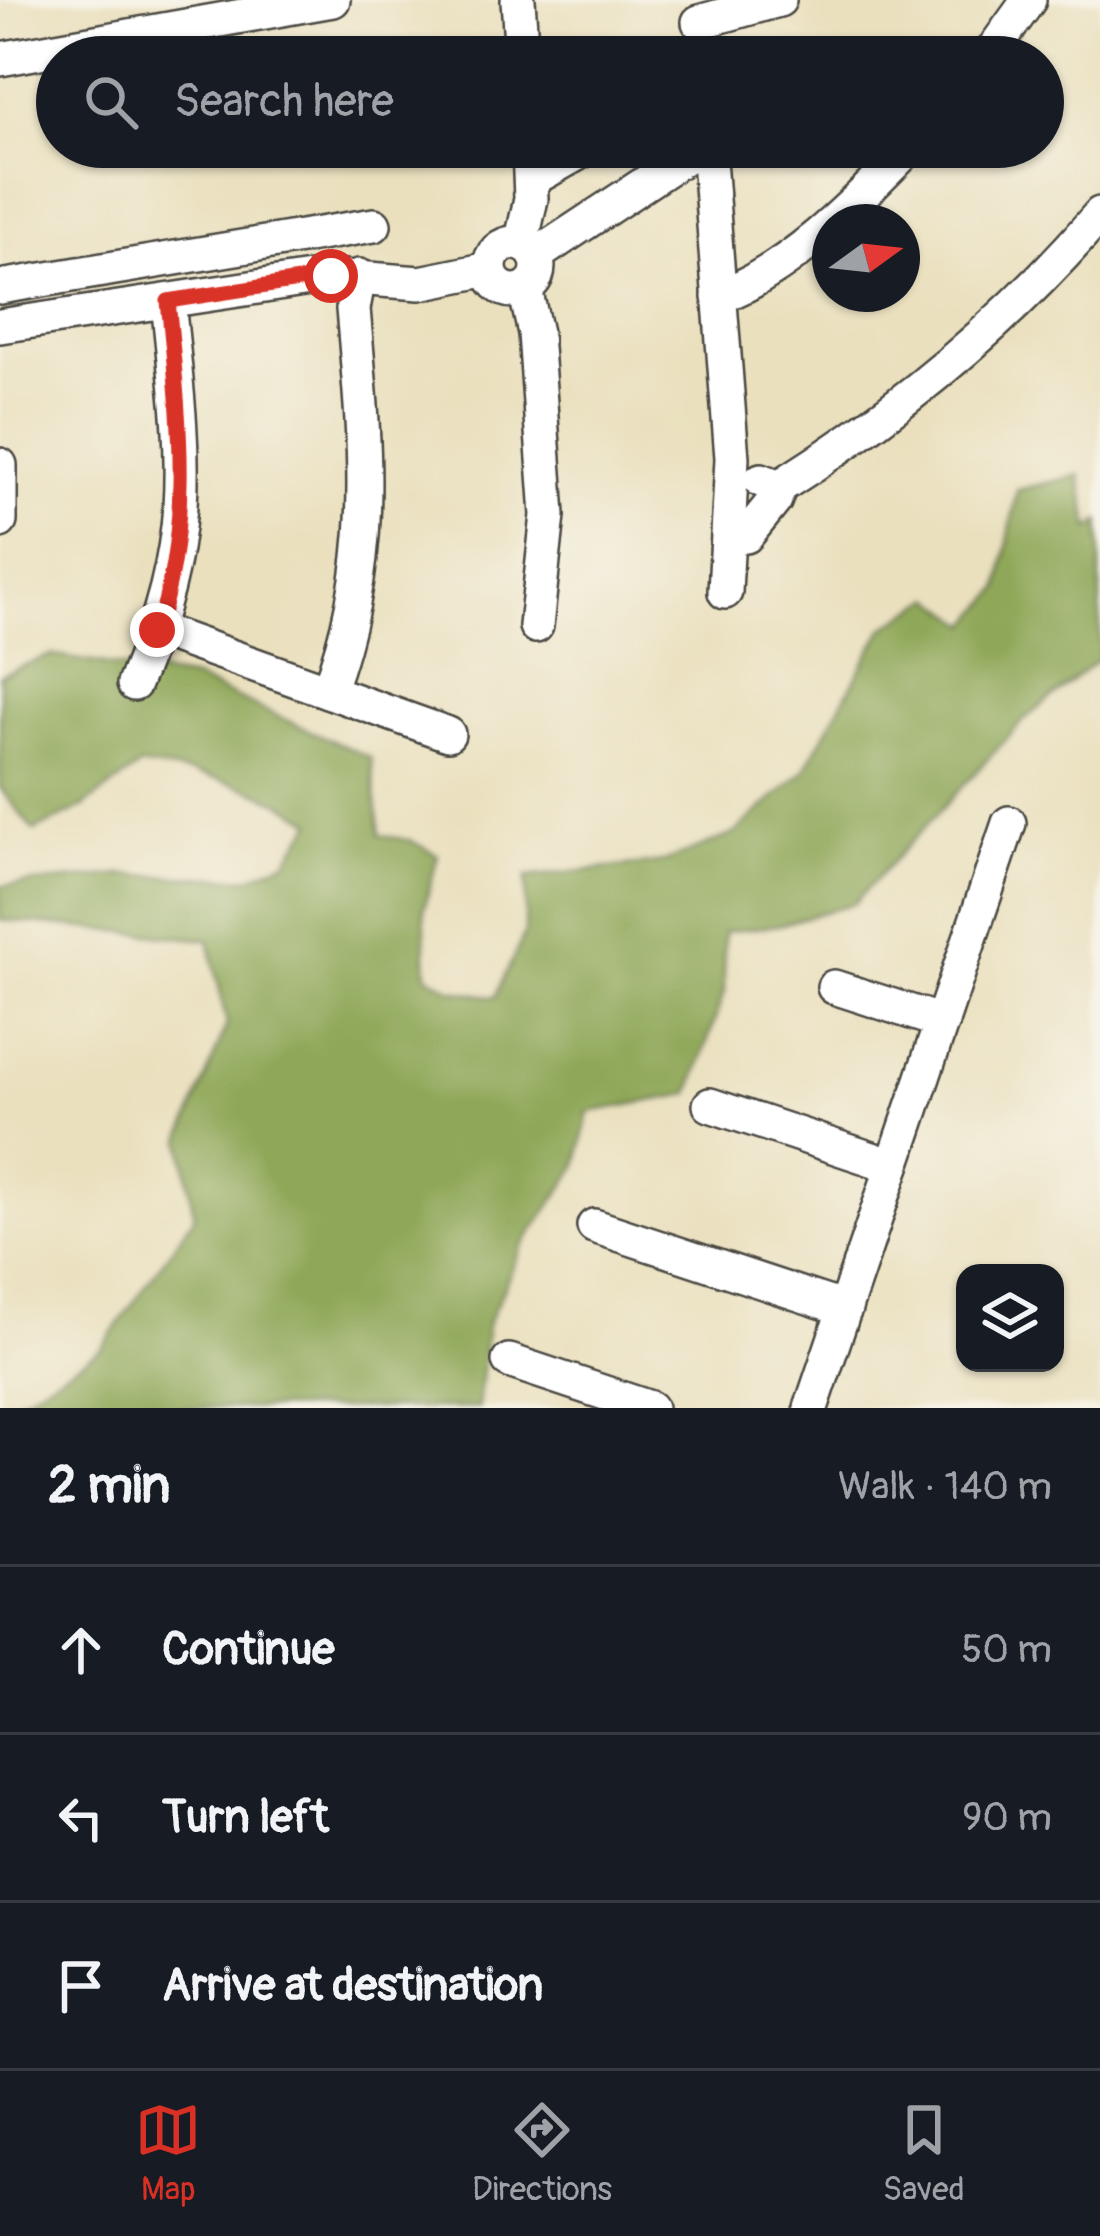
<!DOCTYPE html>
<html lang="en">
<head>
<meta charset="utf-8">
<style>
	:root { --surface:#171b24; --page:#242831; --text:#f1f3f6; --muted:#9ea1a6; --line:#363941; --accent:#d93025 }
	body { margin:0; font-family:Pangolin,sans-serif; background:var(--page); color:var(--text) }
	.controls { position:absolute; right:36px; bottom:36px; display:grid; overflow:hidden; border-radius:24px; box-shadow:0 3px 9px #0004 }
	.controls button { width:108px; height:108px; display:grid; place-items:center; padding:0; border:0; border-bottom:3px solid var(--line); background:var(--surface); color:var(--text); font:60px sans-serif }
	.compass { position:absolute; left:812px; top:204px; width:108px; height:108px; border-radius:50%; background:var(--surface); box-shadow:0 3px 9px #0004; rotate:75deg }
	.stop { position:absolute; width:36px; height:36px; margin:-27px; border:9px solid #d93025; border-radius:50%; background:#fff }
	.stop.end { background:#d93025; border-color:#fff; box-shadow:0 3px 12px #0008 }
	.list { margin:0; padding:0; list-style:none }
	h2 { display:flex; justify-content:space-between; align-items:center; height:156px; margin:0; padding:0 48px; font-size:51px }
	h2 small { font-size:39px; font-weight:400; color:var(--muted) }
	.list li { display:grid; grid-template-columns:78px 1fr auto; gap:36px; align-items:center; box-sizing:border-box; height:168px; padding:0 48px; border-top:3px solid var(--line) }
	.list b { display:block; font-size:45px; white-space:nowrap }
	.list em { font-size:39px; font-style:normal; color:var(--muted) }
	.icon { flex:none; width:66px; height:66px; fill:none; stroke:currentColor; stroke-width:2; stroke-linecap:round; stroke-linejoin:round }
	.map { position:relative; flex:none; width:1100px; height:1408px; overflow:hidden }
	.search { position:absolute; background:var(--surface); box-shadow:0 3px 9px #0004; left:36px; right:36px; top:36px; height:132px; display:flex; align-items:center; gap:30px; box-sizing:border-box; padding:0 42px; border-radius:66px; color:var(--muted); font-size:45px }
	.sheet { height:660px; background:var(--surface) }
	nav { display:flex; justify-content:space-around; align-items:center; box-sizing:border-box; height:168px; border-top:3px solid var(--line); background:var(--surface); font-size:33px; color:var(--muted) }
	nav a { display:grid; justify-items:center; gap:6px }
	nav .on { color:var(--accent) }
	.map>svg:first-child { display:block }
	.forest { fill:#8fa759; stroke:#5d6942; stroke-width:3 }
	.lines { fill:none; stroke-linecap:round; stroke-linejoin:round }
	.minor-casing { stroke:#484641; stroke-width:38 }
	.minor { stroke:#fff; stroke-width:33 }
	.route { stroke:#d93025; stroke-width:15 }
</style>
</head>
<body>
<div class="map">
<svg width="1100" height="1408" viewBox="0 0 1100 1408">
	<rect width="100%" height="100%" fill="#f7f3e8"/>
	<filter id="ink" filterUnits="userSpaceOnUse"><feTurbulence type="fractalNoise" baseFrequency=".00833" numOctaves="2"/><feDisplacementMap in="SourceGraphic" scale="24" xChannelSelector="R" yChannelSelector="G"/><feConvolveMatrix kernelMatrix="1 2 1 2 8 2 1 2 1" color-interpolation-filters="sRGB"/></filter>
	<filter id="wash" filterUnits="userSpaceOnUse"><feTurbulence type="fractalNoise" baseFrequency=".004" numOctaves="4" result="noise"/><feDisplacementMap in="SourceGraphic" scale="48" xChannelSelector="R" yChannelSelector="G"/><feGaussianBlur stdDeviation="2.7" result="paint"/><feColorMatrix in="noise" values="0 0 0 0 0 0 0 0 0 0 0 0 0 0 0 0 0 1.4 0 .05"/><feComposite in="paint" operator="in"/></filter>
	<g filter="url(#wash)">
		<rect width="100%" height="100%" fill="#eae0be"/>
		<path class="forest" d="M1080,475L1090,529L1100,521V658L1026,718L854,903L779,925L724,932V992L690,1094L589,1112L577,1167L521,1249L487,1325L478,1408H6L101,1349L194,1217L182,1139L227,1024L209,940L0,920V886L122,875L249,878L286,861L313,822C261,787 201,771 140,766L83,807L34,831L0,788V675L51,655L194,679L371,758L380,835L409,840L438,855L424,909L427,975L453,990L495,997L525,933L526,877L664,862L734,834L804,771L883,629L933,597L969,625L1000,588L1017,490Z"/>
	</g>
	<g filter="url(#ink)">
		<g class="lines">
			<g class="minor-casing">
				<g id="minor">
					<path d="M518,0L522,57"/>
					<path d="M699,22L779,0"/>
					<path d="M988,57L1029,0"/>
					<path d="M0,59L333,0"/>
					<path d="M708,147L732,458L725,592"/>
					<path d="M531,180L589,147"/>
					<circle cx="514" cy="267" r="24"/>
					<path d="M521,244L531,199L529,147"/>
					<path d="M535,256L688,155L708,151"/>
					<path d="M0,287L374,225"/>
					<path d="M525,289L535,333L548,515L536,626"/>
					<path d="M719,297C792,269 856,202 910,147"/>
					<path d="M0,326L330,276L420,283L489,269"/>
					<path d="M0,465V521"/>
					<path d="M779,487C900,411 1007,323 1100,214"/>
					<path d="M731,538L746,536L775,500L779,487L761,480"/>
					<path d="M157,630L448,734"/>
					<path d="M134,684C197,533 184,458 168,301"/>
					<path d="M328,691C378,558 365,447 353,309L359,276"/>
					<path d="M834,987L942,1022"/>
					<path d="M710,1105L893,1166"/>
					<path d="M594,1226L845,1309"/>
					<path d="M509,1361L650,1408"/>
					<path d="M811,1408L1009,823"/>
				</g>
			</g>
			<use href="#minor" class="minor"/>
		</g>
	</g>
	<g class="lines" filter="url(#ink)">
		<path class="route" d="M157,630C193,519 179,415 168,301L331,276"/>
	</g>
</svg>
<div class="controls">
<button><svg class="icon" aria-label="layers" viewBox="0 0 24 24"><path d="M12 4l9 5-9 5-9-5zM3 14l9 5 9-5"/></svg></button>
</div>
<svg class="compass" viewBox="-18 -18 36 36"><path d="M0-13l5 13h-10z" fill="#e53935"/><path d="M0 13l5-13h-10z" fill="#9ea1a6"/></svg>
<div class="stop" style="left:331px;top:276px"></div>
<div class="stop end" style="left:157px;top:630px"></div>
<div class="search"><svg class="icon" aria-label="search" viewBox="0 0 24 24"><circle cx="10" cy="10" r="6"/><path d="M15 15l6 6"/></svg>Search here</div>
</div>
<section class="sheet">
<h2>2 min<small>Walk · 140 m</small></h2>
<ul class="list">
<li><svg class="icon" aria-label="ahead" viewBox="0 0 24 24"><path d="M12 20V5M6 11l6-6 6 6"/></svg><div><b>Continue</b></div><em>50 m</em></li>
<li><svg class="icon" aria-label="left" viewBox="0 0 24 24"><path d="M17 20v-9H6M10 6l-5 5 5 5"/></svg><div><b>Turn left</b></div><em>90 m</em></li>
<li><svg class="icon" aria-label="arrive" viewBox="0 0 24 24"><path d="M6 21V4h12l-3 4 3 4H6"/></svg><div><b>Arrive at destination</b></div></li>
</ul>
</section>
<nav>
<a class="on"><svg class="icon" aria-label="map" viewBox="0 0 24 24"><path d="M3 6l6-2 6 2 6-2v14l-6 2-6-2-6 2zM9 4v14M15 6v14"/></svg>Map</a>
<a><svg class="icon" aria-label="directions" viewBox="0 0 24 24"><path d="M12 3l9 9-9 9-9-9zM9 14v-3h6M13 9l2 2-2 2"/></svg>Directions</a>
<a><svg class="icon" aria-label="saved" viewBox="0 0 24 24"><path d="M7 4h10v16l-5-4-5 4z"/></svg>Saved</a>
</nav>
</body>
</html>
